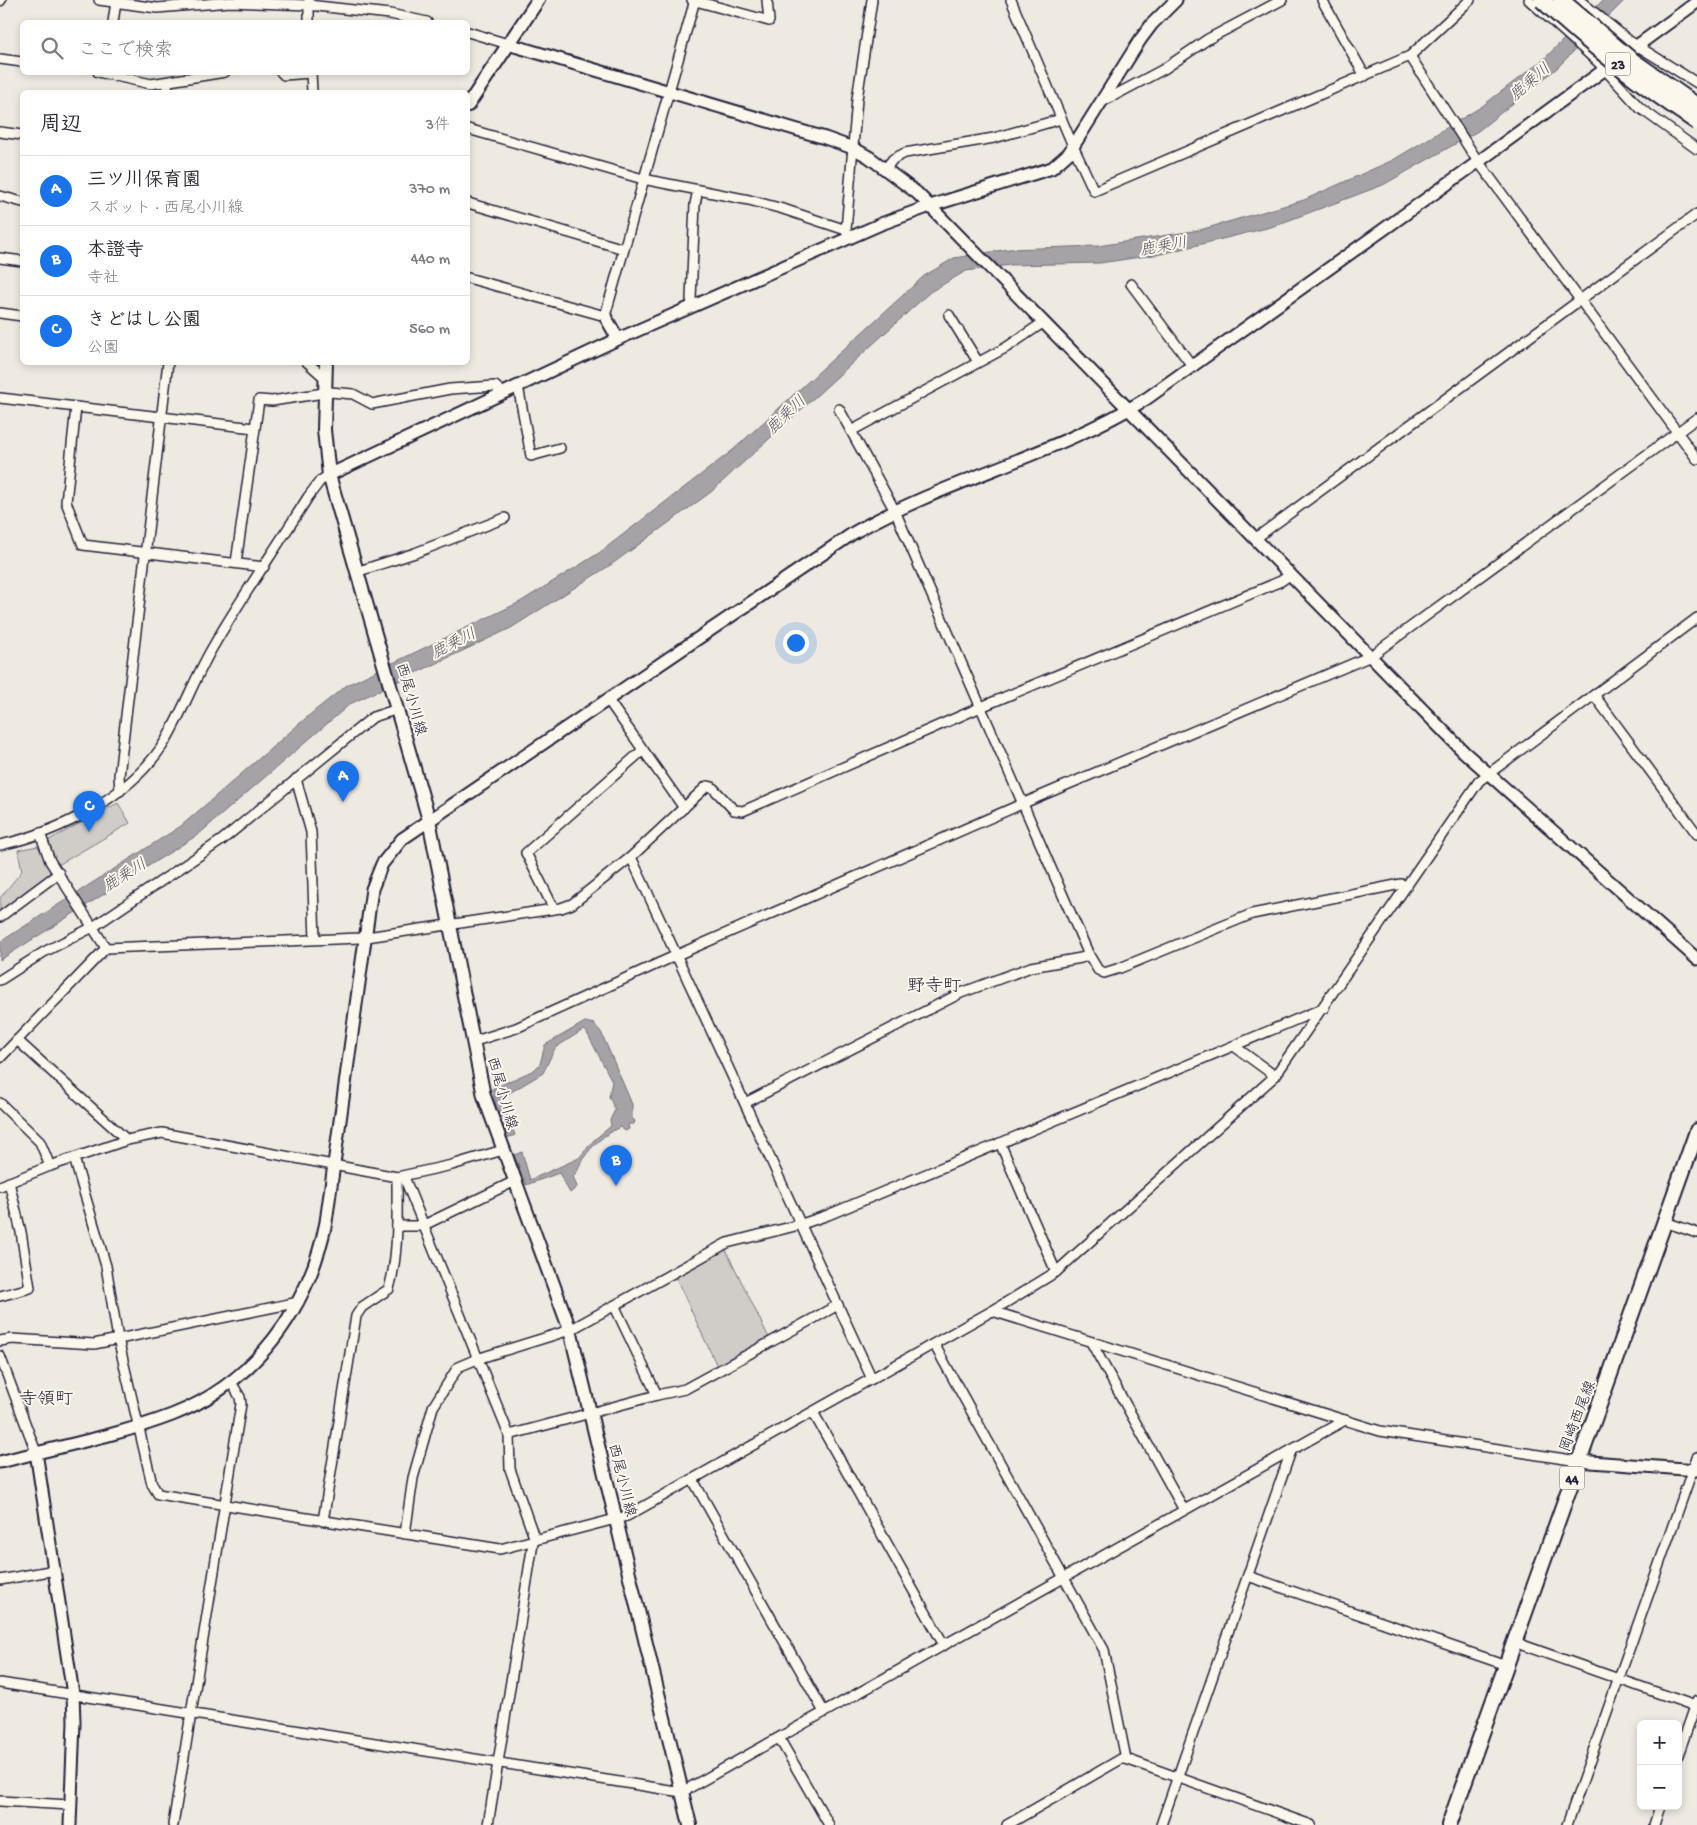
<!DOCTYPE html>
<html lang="ja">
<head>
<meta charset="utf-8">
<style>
	:root { --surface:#fff; --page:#f2f2f3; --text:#2b2b33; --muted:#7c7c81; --line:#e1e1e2; --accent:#1a73e8 }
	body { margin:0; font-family:"Gochi Hand","Klee One",sans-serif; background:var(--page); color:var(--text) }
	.controls { position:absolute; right:15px; bottom:15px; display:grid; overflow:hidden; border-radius:8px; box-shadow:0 2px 8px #0003 }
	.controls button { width:45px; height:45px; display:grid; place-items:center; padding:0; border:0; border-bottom:1px solid var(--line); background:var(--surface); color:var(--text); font:25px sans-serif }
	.you { position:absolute; left:795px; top:642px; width:18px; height:18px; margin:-12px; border:4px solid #fff; border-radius:50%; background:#1a73e8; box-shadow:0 0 0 8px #1a73e833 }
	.badge { display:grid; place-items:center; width:32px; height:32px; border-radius:50%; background:var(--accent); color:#fff; font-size:16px; font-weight:700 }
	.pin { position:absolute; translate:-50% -41px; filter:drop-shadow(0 1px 2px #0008) }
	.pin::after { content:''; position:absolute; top:26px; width:18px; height:15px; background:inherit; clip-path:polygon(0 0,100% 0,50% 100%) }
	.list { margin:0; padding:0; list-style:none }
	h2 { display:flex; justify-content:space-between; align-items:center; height:65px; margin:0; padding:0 20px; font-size:21px }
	h2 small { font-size:16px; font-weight:400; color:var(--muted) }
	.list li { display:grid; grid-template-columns:32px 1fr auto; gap:15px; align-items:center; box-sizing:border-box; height:70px; padding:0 20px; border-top:1px solid var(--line) }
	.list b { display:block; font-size:19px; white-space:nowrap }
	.list p { margin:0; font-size:16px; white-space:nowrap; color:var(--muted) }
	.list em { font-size:16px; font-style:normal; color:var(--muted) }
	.icon { flex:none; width:28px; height:28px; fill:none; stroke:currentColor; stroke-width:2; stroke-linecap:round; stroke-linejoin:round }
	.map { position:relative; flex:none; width:1697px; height:1825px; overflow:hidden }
	.search { position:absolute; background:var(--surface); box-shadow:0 2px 8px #0003; left:20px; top:20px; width:450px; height:55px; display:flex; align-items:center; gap:12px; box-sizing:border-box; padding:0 18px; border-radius:8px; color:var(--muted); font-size:19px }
	.panel { position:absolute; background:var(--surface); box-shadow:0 2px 8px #0003; left:20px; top:90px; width:450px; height:275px; border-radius:8px }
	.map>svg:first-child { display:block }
	.green { fill:#d0cdc9; stroke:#797882 }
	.water { fill:#a6a3a7; stroke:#716f7c }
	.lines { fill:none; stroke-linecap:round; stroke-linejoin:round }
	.minor-casing { stroke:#22223b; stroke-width:12 }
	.tertiary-casing { stroke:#22223b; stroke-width:15 }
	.secondary-casing { stroke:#22223b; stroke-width:16 }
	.primary-casing { stroke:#22223b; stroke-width:18 }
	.minor { stroke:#fbf7ec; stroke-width:9 }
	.tertiary { stroke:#fbf7ec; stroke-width:11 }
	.secondary { stroke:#fbf7ec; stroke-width:12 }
	.primary { stroke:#fbf7ec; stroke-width:14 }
	.trunk-bridge-casing { stroke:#22223b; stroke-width:19; stroke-linecap:butt }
	.trunk-bridge { stroke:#fbf7ec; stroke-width:15 }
	.labels { text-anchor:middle; stroke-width:4; stroke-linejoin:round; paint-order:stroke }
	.shield { fill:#fbf7ec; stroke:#636270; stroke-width:1 }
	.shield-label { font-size:14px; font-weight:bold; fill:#22223b }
	.street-label { font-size:15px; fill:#22223b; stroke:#fbf7ec }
	.water-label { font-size:16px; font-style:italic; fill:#575666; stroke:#fbf7ec }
	.quarter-label { font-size:18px; fill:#22223b; stroke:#fbf7ec }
</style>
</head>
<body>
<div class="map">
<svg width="1697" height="1825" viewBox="0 0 1697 1825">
	<rect width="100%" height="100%" fill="#eeeae2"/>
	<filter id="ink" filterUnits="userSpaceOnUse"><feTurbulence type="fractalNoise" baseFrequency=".02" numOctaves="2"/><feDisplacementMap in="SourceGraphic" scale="10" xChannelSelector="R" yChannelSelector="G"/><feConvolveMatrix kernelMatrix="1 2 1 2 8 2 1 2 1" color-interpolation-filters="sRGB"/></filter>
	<g filter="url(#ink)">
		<g class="green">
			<path d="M118,803L130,823L58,865L47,841Z"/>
			<path d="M38,846L50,869L49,875L0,913V898L22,871L18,850Z"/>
			<path d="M725,1248L770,1340L718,1368L675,1276Z"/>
		</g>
		<g class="water">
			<path d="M1603,0H1625L1556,69L1478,131L1383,185L1271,227L1161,254L1100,263L1010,265L966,271L930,292L711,492L612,564L511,628L350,704L199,834L0,960V942L181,826L313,712L347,685L520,602L599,553L733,450L924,276L954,258L1009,249L1098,246L1200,230L1304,200L1393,160L1481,107L1544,59Z"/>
			<path d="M585,1022L594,1024L601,1032L632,1104V1118L635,1121L634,1124H628L629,1129L625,1131L620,1127C605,1134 593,1144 583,1159C579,1166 579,1171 573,1176L577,1187L570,1193L559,1173L526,1185L514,1155L522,1152L530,1180L579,1158L594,1140L611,1126L610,1120L615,1110L609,1096L612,1081L586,1031L583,1030L555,1048L543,1073L501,1098L515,1135L504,1139L492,1089L534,1070L540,1064L545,1045Z"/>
		</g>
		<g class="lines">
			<g class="minor-casing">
				<g id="minor">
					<path d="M99,0L157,8L230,2L308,5L390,14L427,22"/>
					<path d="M692,0L769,21L767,0"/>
					<path d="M1011,0L1073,146L1094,191L1410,56L1470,0"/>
					<path d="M1322,0L1365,76"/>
					<path d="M1529,0L1599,63L1640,108L1697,149"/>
					<path d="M1579,0L1628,40L1697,83"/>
					<path d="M0,1L1,0"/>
					<path d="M113,22L116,2"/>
					<path d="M309,22V0"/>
					<path d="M468,32L508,44"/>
					<path d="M1410,56L1475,157L1697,459"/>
					<path d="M0,59L22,62"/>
					<path d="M98,72L151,84L225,72"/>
					<path d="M281,72L284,75L311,73"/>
					<path d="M311,72L312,92"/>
					<path d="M166,92L168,82"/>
					<path d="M1100,103L1164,69L1208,39L1282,0"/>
					<path d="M468,129L643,179L749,200L783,209L846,230"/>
					<path d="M0,132L22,135"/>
					<path d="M886,168L893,159L905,153L994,138L1061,119"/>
					<path d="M0,196L22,202"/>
					<path d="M468,203L624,249"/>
					<path d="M848,235L846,230L857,99L872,0"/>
					<path d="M0,258L22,261"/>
					<path d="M468,278L605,316L695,0"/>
					<path d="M1131,284L1193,367"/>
					<path d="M693,307L691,299L695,204L698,190"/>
					<path d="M0,313L22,316"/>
					<path d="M949,315L978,362"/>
					<path d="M307,362L325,378"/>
					<path d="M518,386L531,456L560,448"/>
					<path d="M0,398L254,428"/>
					<path d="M76,407L66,502L83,545L264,567"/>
					<path d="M839,409L895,511L1089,955L1098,970L1104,973L1120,968L1252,914L1401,884L1407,886"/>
					<path d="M851,431L1007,347L1044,322"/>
					<path d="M1256,538L1697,214"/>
					<path d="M236,563L259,400L272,401L330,392L353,394L372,404L450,389L495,386L503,393"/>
					<path d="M356,572L415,553L505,518"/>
					<path d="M1594,695L1697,834"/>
					<path d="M608,700L684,808"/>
					<path d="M296,779L311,832L315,939"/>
					<path d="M120,791L119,776L125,724L168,362"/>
					<path d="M40,833L50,861L106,948"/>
					<path d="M0,845C61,832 133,795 166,740C184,709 196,675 214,645C243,595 277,547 308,497L320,481L329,475"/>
					<path d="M631,857L872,1379"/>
					<path d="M554,909L526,853L643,750"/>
					<path d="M0,917L59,873"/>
					<path d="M0,980L44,952L93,927L222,840L373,717L398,709"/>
					<path d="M17,1040L127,1140"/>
					<path d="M472,1042L516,1028L677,955L1024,803L1371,656L1697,418"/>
					<path d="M1234,1046L1275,1076"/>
					<path d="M0,1058L106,948L360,938L561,908L572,904L631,857L707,786L712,787L734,810L743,811L981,707L1281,581L1291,574"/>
					<path d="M0,1103L40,1142L50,1166"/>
					<path d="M745,1103L961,993L1031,967L1081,958L1089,955"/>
					<path d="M1000,1143L1056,1272"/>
					<path d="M74,1158L106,1266L118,1339L152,1484L158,1494L500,1549L627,1516L992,1311L1056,1272L1275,1076L1479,781L1697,618"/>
					<path d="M404,1177L509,1435L510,1469L534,1537L488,1825"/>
					<path d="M0,1186L50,1166L127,1140L162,1133L397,1177L452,1165L503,1150"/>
					<path d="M1665,1222L1697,1233"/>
					<path d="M397,1226H422L515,1181"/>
					<path d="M0,1296L30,1288L21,1232L9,1182"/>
					<path d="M992,1311L1380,1431L1578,1461"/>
					<path d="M0,1341L12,1339L94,1344L299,1302"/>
					<path d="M1091,1342L1184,1510"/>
					<path d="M934,1344L1104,1650L1126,1759"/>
					<path d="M0,1356L36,1452"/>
					<path d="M657,1395L685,1389L838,1305"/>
					<path d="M813,1412L944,1645"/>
					<path d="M509,1435L657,1395L615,1307"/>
					<path d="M693,1480L824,1712"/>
					<path d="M323,1521L356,1316L362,1307L389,1289C399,1253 397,1214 397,1177"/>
					<path d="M405,1534L413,1478L433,1407L458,1367L477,1359L570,1330L727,1243L799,1225L828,1215L1324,1008"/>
					<path d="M1248,1576L1506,1665"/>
					<path d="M0,1580L55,1570"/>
					<path d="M1514,1642L1695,1706"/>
					<path d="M0,1683L682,1792L1345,1420"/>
					<path d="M779,1738L829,1825"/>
					<path d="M1678,1755L1697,1701"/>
					<path d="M0,1801L70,1805"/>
					<path d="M173,1825L241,1404L240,1397L231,1382"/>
					<path d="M1007,1825L1121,1759H1126L1311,1825"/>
					<path d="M1161,1825L1291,1451"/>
					<path d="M1567,1825L1697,1457"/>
					<path d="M1654,1825L1660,1806"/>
				</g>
			</g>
			<g class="tertiary-casing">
				<g id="tertiary">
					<path d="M508,44L825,138L853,148L869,157L917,193L1464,752L1697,959"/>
					<path d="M605,316L618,339"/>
					<path d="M329,475L618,339L881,224L930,206L1052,168L1069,153L1140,40L1152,24L1176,0"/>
					<path d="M36,1452L73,1694L74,1722L70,1825"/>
					<path d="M1578,1461L1697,1470"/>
					<path d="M0,1462C57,1447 117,1436 172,1415C256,1382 309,1308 326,1222L372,889L382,864L402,839L855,532C948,479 1055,455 1146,399L1478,162L1697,2"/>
				</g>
			</g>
			<g class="secondary-casing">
				<g id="secondary">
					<path d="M468,105L538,0"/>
					<path d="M326,362L324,430L329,475L429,820L484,1096L570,1330L690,1825"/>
				</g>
			</g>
			<g class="primary-casing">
				<path id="primary" d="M1449,1825L1697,1131"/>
			</g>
			<use href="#minor" class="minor"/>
			<use href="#tertiary" class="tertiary"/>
			<use href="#secondary" class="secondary"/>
			<use href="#primary" class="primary"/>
			<g class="trunk-bridge-casing">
				<g id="trunk-bridge">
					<path d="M1542,0C1590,45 1643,86 1697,122"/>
					<path d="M1561,0L1630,59L1697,106"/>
				</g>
			</g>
			<use href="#trunk-bridge" class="trunk-bridge"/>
		</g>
	</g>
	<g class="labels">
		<g class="shield">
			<rect x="1605.5" y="52.5" width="25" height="23" rx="4"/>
			<rect x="1559.5" y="1466.5" width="25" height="23" rx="4"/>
		</g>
		<g class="shield-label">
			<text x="1618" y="69">23</text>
			<text x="1572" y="1483">44</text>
		</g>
		<g class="street-label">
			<text transform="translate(412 699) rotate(74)" y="5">西尾小川線</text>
			<text transform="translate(503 1093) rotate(74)" y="5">西尾小川線</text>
			<text transform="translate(1577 1416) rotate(-69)" y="5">岡崎西尾線</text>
			<text transform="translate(623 1480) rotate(76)" y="5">西尾小川線</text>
		</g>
		<g class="water-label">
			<text transform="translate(1529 81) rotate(-41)" y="6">鹿乗川</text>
			<text transform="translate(1163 245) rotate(-10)" y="6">鹿乗川</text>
			<text transform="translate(785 414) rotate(-44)" y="6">鹿乗川</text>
			<text transform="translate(453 642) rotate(-27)" y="6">鹿乗川</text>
			<text transform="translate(124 874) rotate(-32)" y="6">鹿乗川</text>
		</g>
		<g class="quarter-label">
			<text x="934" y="991">野寺町</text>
			<text x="46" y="1404">寺領町</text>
		</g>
	</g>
</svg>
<div class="controls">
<button>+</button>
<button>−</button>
</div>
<div class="you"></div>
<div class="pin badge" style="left:343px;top:802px">A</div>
<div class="pin badge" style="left:616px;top:1186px">B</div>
<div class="pin badge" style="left:89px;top:832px">C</div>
<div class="search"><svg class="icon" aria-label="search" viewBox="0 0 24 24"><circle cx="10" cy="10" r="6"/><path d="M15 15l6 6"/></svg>ここで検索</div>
<section class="panel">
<h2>周辺<small>3件</small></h2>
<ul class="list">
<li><span class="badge">A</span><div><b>三ツ川保育園</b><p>スポット · 西尾小川線</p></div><em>370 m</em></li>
<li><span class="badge">B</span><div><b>本證寺</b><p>寺社</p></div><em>440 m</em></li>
<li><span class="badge">C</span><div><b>きどはし公園</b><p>公園</p></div><em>560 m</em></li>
</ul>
</section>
</div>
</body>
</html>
